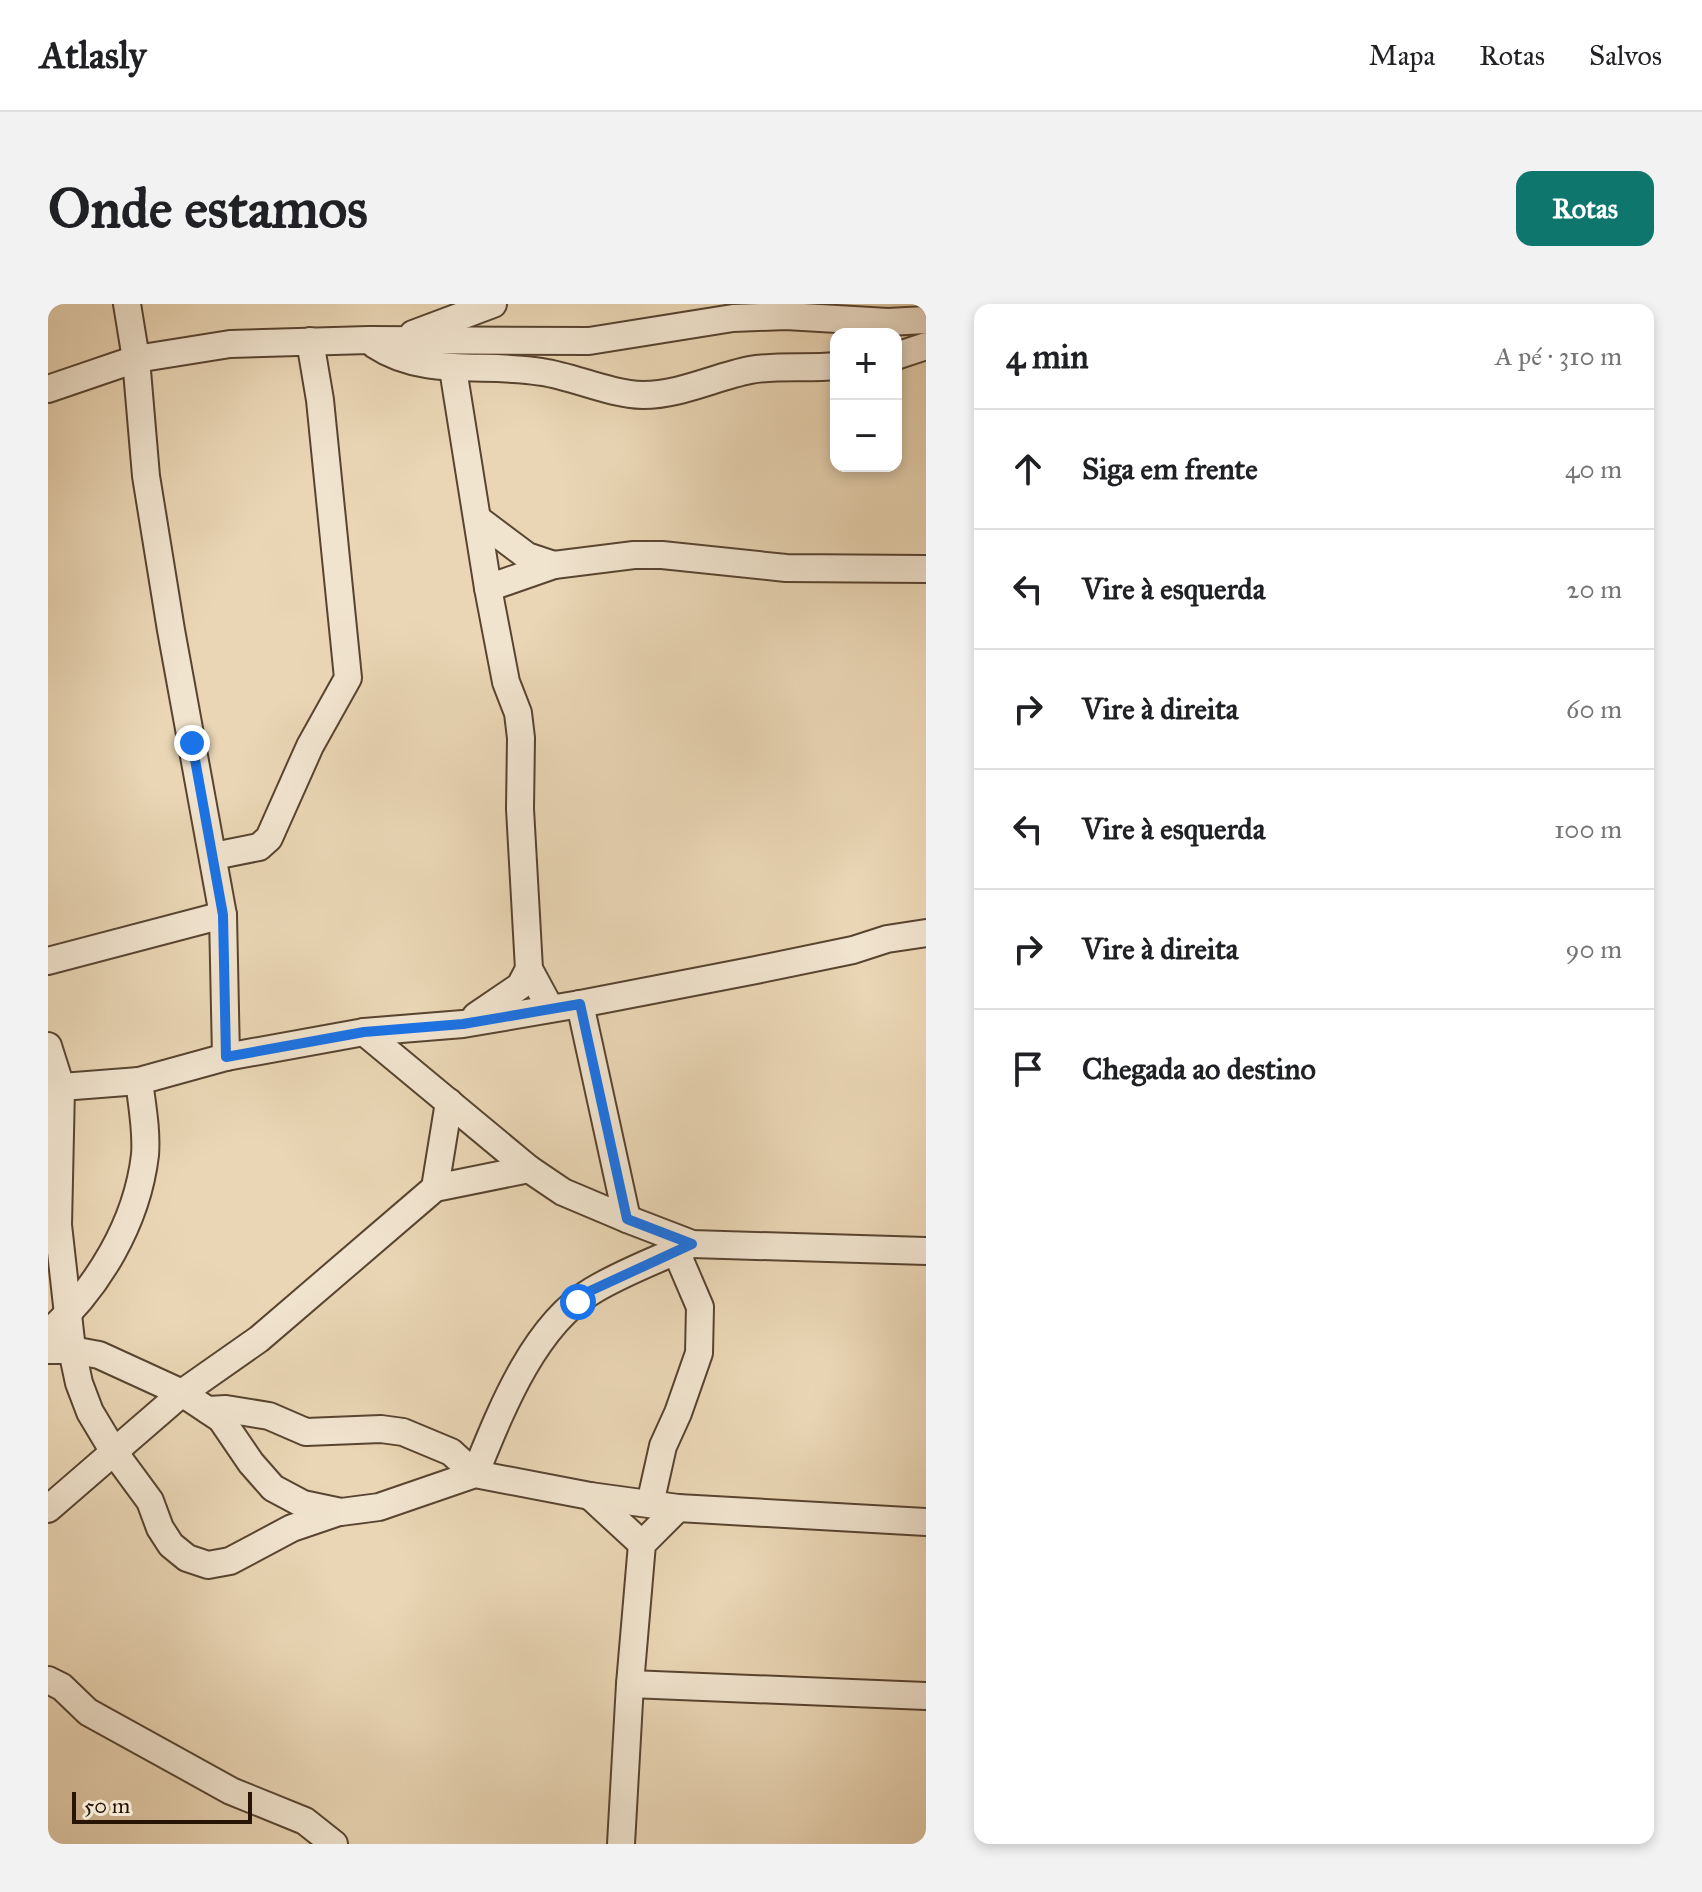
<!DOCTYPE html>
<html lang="pt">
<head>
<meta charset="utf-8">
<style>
	:root { --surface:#fff; --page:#f2f2f2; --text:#202124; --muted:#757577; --line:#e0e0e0; --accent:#0f766e }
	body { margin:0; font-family:"IM FELL Great Primer",serif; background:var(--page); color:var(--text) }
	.controls { position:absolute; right:24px; top:24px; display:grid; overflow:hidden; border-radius:16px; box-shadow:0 4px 12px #0003 }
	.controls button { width:72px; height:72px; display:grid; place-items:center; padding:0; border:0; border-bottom:2px solid var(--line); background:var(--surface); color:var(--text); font:40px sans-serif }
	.scale { position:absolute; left:24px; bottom:20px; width:180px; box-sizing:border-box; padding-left:8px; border:4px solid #281404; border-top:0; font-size:22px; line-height:28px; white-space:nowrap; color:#281404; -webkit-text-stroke:6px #f1e4cf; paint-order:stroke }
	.stop { position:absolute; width:24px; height:24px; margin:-18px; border:6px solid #1a73e8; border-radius:50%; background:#fff }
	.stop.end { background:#1a73e8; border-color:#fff; box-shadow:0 2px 8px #0008 }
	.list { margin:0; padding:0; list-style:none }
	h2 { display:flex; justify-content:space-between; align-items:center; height:104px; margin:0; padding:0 32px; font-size:34px }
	h2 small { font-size:26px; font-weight:400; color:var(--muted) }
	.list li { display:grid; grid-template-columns:52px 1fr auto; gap:24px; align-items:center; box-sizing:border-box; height:120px; padding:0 32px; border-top:2px solid var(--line) }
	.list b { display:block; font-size:30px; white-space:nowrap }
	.list em { font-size:26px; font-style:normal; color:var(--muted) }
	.icon { flex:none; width:44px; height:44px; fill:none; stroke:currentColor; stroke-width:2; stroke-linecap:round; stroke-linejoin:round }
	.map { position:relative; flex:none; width:878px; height:1540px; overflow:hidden; border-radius:16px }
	header { display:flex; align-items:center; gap:48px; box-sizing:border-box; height:112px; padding:0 40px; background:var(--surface); border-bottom:2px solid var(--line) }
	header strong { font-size:38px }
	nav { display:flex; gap:44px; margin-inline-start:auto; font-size:28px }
	.intro { display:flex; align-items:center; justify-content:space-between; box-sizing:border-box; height:192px; padding:0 48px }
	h1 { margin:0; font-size:56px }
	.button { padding:20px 36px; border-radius:16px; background:var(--accent); color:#fff; font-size:28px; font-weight:700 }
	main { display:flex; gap:48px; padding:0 48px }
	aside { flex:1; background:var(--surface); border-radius:16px; box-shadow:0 4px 12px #0003 }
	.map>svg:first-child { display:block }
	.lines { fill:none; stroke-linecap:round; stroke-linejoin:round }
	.street-casing { stroke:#584430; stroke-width:30 }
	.street { stroke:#f1e4cf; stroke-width:26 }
	.route { stroke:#1a73e8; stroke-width:10 }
</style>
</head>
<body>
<header>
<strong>Atlasly</strong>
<nav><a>Mapa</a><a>Rotas</a><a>Salvos</a></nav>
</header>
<div class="intro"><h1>Onde estamos</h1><a class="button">Rotas</a></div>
<main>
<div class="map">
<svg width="878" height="1540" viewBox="0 0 878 1540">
	<rect width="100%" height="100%" fill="#ead6b5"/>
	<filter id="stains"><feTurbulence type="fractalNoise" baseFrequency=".0025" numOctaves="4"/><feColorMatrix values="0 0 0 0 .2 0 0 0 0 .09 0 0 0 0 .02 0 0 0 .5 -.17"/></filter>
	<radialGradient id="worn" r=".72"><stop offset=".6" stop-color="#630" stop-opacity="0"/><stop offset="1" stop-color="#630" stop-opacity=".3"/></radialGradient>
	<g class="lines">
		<g class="street-casing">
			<g id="street">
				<path d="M79,0L88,55L98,172L123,326L175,611L178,753"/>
				<path d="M365,30L445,0"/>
				<path d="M327,41C377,74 438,58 494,68C527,73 561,90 595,91C632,91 667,73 702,66C730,61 760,65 788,62"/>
				<path d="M848,52L878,42"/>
				<path d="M405,65L440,284L458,378L470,409L473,434L472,505L481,665L502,704"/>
				<path d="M0,85L88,55L182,40L321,36L541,37L685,14L738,12L840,18L878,16"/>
				<path d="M431,216L479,252L506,261"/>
				<path d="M440,284L506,261L586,251H614L738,264L878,265"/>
				<path d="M166,552L211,543L221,534L262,442L300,374L272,96L262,37"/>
				<path d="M0,657L175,611"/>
				<path d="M532,700L579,915"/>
				<path d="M428,712L472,682L481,665"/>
				<path d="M316,728L481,865L515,888L579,915L644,940L878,947"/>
				<path d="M0,742L13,783L10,921L24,1046L31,1079L42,1108L66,1148L102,1197L112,1224L123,1241L139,1254L160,1261L182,1257L244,1224L291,1208"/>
				<path d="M0,784L91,777L178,753L316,728L415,720L532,700L708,666L805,646L839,635L878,629"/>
				<path d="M387,884L401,798"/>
				<path d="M0,1029C50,984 89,919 97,851C99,827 94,801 91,777"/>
				<path d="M0,1046H24L51,1051L134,1089L173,1115L203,1159L225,1184L255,1200L293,1208L331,1203L427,1170L542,1192L630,1204L878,1218"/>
				<path d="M160,1106L178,1105L221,1112L258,1128L333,1125L355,1128L403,1148L427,1170"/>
				<path d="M427,1170C452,1109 485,1022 544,987C575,968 611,955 644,940"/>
				<path d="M542,1192L594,1240"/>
				<path d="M602,1200L615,1142L630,1109L651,1049L652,1003L628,947"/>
				<path d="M0,1205L134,1089L211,1035L387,884L481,865"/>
				<path d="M0,1376L14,1383L40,1408L183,1487L257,1517L286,1540"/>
				<path d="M582,1380L878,1392"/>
				<path d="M573,1540L582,1380L594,1240L630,1204"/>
			</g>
		</g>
		<use href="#street" class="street"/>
	</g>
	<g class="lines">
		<path class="route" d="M144,439L175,611L178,753L316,728L415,720L532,700L579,915L644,940L542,987L530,998"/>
	</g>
	<rect width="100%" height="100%" filter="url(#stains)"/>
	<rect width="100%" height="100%" fill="url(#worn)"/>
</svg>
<div class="controls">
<button>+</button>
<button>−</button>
</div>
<div class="scale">50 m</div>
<div class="stop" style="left:530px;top:998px"></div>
<div class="stop end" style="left:144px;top:439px"></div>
</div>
<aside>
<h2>4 min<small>A pé · 310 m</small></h2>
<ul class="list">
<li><svg class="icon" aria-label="ahead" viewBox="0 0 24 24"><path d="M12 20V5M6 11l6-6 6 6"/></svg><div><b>Siga em frente</b></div><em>40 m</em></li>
<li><svg class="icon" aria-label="left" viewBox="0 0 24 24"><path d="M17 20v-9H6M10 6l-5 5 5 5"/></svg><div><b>Vire à esquerda</b></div><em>20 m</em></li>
<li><svg class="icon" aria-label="right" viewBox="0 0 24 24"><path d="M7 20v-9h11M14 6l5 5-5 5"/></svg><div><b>Vire à direita</b></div><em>60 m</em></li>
<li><svg class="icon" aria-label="left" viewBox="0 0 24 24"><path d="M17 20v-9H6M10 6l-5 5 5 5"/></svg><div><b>Vire à esquerda</b></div><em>100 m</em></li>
<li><svg class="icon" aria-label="right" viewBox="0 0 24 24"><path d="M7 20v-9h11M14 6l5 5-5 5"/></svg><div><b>Vire à direita</b></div><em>90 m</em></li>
<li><svg class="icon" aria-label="arrive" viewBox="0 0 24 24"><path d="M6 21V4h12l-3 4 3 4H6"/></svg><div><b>Chegada ao destino</b></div></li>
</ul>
</aside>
</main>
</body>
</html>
